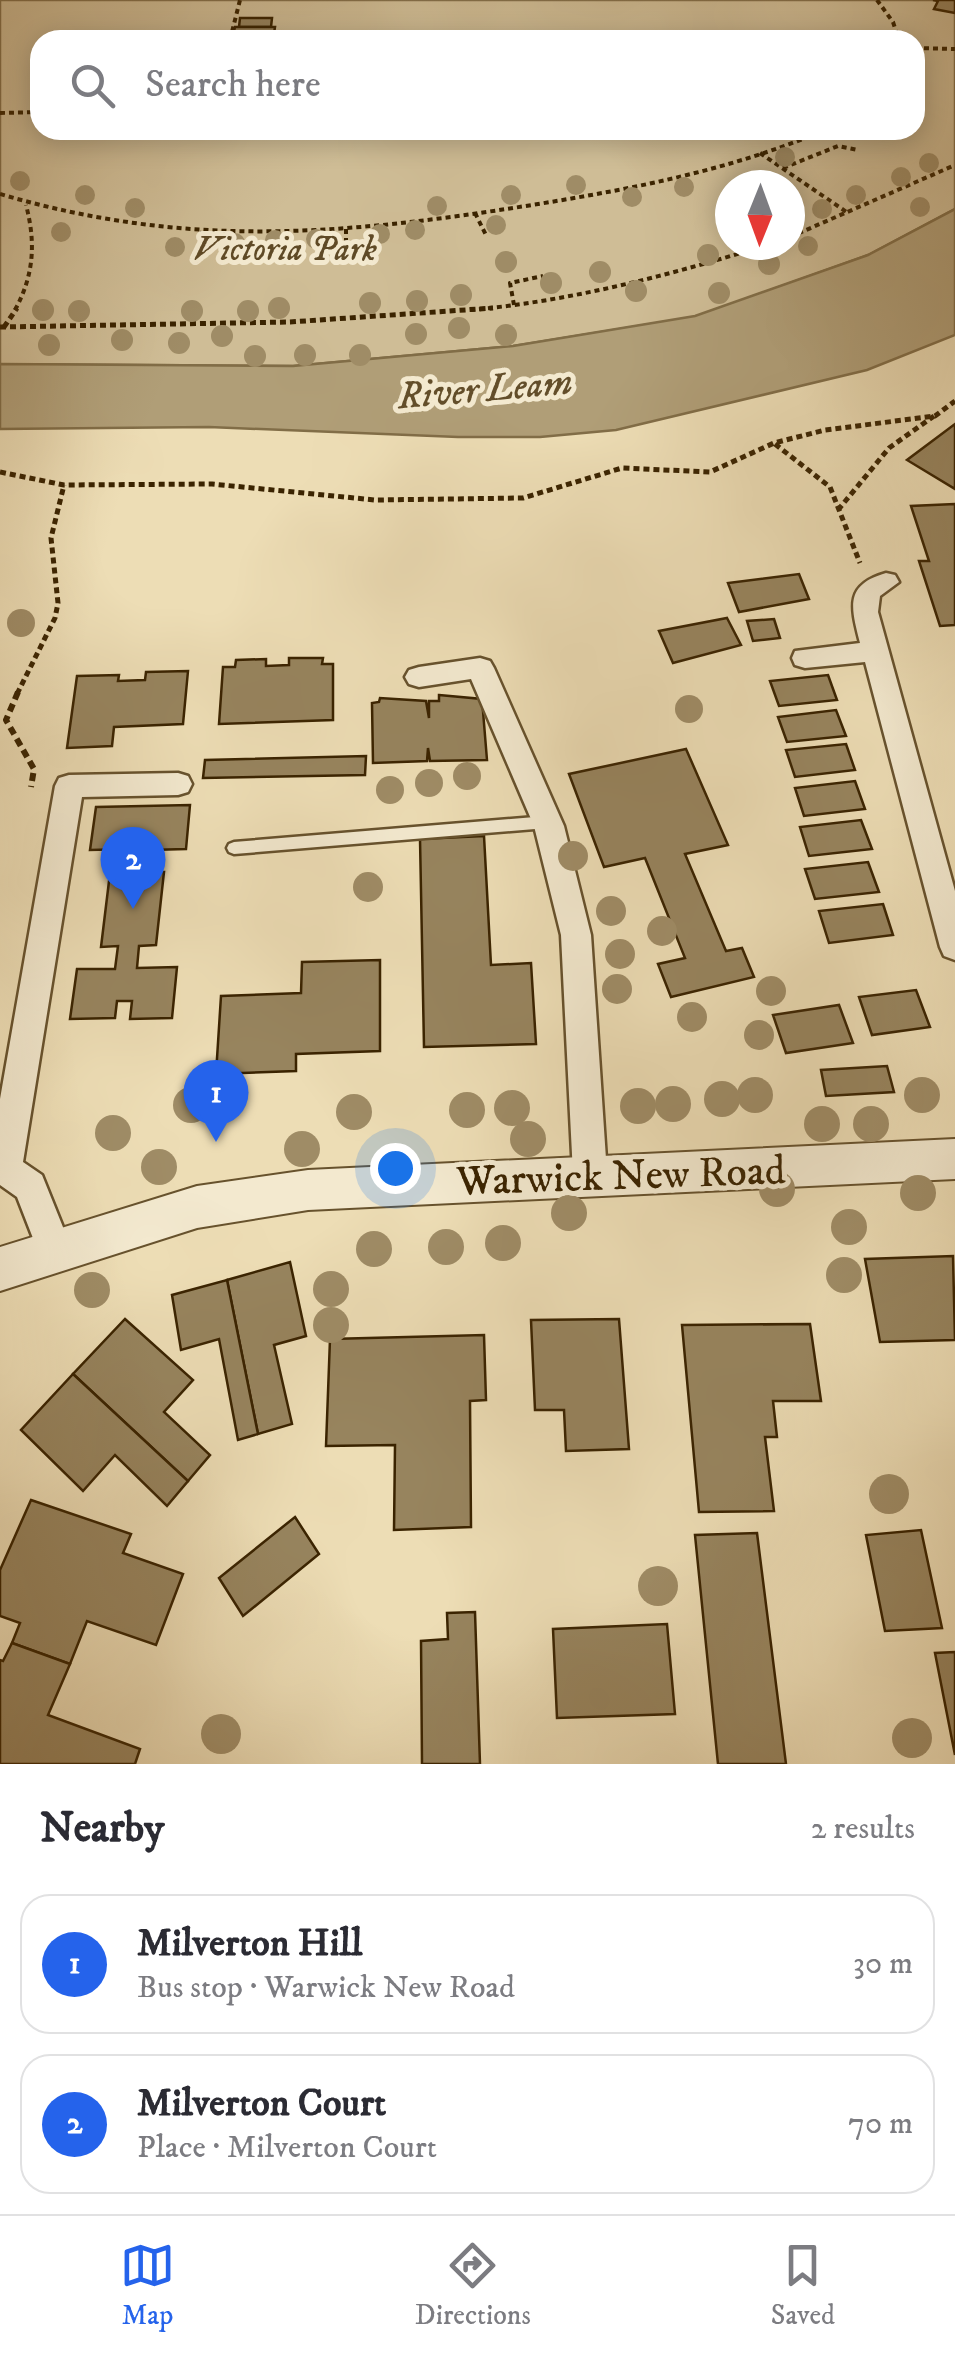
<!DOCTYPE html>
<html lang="en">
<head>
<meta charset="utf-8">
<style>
	:root { --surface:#fff; --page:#f2f2f3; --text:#2b2b33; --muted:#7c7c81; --line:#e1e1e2; --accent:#2563eb }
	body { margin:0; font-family:"IM FELL DW Pica",serif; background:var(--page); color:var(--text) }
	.compass { position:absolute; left:715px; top:170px; width:90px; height:90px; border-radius:50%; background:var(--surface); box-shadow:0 5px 25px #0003; rotate:181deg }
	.you { position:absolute; left:395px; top:1168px; width:35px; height:35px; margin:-25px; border:8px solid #fff; border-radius:50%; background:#1a73e8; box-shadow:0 0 0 15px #1a73e833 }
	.badge { display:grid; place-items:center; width:65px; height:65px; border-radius:50%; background:var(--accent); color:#fff; font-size:32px; font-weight:700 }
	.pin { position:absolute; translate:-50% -82px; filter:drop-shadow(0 2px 5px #0008) }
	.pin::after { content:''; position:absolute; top:52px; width:35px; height:30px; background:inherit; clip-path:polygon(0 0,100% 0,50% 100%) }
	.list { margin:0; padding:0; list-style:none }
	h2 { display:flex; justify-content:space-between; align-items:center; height:130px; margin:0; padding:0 40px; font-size:42px }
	h2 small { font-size:32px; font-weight:400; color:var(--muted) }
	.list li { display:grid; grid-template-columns:65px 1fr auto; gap:30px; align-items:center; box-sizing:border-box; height:140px; margin:0 20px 20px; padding:0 20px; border:2px solid var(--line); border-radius:30px }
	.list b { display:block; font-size:38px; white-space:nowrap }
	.list p { margin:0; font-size:32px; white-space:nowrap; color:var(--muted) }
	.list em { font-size:32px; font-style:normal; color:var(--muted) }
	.icon { flex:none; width:55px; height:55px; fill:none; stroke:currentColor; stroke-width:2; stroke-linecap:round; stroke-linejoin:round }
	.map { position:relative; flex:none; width:955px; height:1764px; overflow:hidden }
	.search { position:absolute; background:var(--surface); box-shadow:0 5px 25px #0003; left:30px; right:30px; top:30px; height:110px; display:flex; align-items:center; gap:25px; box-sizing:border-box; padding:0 35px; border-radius:30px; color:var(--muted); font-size:38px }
	.sheet { height:450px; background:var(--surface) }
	nav { display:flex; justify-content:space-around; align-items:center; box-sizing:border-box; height:140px; border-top:2px solid var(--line); background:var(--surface); font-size:28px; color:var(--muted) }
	nav a { display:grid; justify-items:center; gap:5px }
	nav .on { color:var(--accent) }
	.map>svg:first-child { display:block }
	.green { fill:#cfbd96; stroke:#84704b; stroke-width:2.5; fill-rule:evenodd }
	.water { fill:#b09e77; stroke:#816d47; stroke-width:2.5 }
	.building { fill:#97845e; stroke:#3a2300; stroke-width:2.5 }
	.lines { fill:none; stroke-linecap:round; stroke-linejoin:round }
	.service-casing { stroke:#67522d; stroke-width:5 }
	.minor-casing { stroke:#67522d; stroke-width:5 }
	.tertiary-casing { stroke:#67522d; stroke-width:4 }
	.path-far2 { stroke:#3a2300; stroke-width:4; stroke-dasharray:5 4; stroke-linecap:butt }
	.path-far1 { stroke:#3a2300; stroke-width:5; stroke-dasharray:6 4; stroke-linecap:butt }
	.path { stroke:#3a2300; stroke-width:6; stroke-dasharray:8 5; stroke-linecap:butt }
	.service { fill:#f3e9cf; fill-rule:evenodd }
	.minor { fill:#f3e9cf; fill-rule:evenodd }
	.tertiary { fill:#f3e9cf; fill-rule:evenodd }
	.tree { fill:#9f8c66 }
	.labels { text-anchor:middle; stroke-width:10; stroke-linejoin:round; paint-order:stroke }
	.far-park-label { font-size:35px; font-style:italic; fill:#5f4a26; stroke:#f3e9cf }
	.far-water-label { font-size:38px; font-style:italic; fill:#634e2a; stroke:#f3e9cf }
	.street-label { font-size:42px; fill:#3a2300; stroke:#f3e9cf }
</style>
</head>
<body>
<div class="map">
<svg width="955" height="1764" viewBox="0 0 955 1764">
	<rect width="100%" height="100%" fill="#edddb5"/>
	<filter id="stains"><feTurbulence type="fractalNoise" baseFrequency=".002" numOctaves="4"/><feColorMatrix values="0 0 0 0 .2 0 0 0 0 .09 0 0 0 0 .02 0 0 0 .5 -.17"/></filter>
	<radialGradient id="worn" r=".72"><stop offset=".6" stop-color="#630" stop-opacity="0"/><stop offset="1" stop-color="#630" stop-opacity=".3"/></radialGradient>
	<path class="green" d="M0,0H955V209L868,255L695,317L513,346L293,366L0,364ZM40,40H915V130H40ZM730,185H790V245H730Z"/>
	<path class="water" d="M955,209V335L867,370L616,430L540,437H458L209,427L0,429V364L293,366L513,346L695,316L868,255Z"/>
	<g class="building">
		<path d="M933,0H955V13L934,9L938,1Z"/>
		<path d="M240,18H272L271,27H239Z"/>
		<path d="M235,27H275L273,40H232Z"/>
		<path d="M955,424V489L907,460Z"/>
		<path d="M955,504V625L940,626L919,561H929L911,506Z"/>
		<path d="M799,574L809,599L739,612L728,583Z"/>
		<path d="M727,618L741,645L673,663L659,631Z"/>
		<path d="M774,619L780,638L753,641L747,621Z"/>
		<path d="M289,658H323L322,664H333V720L219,724L223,667H235L236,660L266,659V666L289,665Z"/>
		<path d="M188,671L183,724L114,727L112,746L67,748L77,676L119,675L118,681L145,680L146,672Z"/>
		<path d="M828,675L837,700L779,706L770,681Z"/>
		<path d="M439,695L482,699L487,760L430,761L428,748L427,761L373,763L372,703L379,702L380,698L426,701L429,718V701H439Z"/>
		<path d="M836,710L846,736L787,742L778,717Z"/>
		<path d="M846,744L855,770L795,777L786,750Z"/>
		<path d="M686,749L728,845L685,854L726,951L742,948L754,977L671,997L658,964L685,958L645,858L604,867L569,774Z"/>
		<path d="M366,756L365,775L203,778L205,760Z"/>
		<path d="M855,781L865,809L804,816L795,788Z"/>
		<path d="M190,805L186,849L150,850L147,872H164L156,945L139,946L137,968L177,967L172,1018L130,1019L132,1001H117L115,1018L70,1019L77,969H115L118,946L101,947L110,873L126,872L129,849L90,850L96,807Z"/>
		<path d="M861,820L872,849L809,856L800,827Z"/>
		<path d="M484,836L491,965L531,963L536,1044L424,1047L420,839Z"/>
		<path d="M868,862L879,892L815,899L805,869Z"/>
		<path d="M883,904L893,935L829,943L819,911Z"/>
		<path d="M380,960V1051L296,1054V1071L216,1074L221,996L301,993L302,962Z"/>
		<path d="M916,990L930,1027L872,1035L859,997Z"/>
		<path d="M839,1005L853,1043L786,1053L773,1015Z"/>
		<path d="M887,1066L894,1092L826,1096L821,1070Z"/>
		<path d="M953,1256L955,1340L880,1342L865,1259Z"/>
		<path d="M290,1262L306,1336L274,1345L292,1424L258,1434L227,1280Z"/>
		<path d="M227,1280L258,1434L238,1440L219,1339L181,1350L172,1295Z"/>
		<path d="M125,1319L193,1380L164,1412L210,1455L188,1481L73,1374Z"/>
		<path d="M619,1319L629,1449L566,1451L564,1410H535L531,1320Z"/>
		<path d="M810,1324L821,1401H773L777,1437H765L774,1511L699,1512L682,1325Z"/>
		<path d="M484,1335L486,1400L470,1401L471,1527L394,1530L395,1445L326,1446L330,1339Z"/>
		<path d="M73,1374L188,1481L167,1506L115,1455L83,1491L21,1430Z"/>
		<path d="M31,1500L131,1534L123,1553L183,1574L156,1645L87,1621L70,1664L12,1643L20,1623L0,1616V1570Z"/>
		<path d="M295,1517L319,1554L243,1616L219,1578Z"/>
		<path d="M921,1530L942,1628L885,1631L866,1535Z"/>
		<path d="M757,1533L786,1764H718L695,1535Z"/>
		<path d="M475,1612L480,1764H422L421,1641L448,1639L447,1613Z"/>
		<path d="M667,1624L675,1714L557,1718L553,1629Z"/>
		<path d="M12,1643L70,1664L48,1715L140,1749L135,1764H0V1660L3,1661Z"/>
		<path d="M955,1652V1755L935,1653Z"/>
	</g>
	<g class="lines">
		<g class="service-casing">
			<path id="service" d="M547,816L552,818L554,822L552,826L547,828L234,854L229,852L227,848L229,844L234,842Z"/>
		</g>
		<g class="minor-casing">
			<g id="minor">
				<path d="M886,573L895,575L899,582L880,596L878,612L955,891V960L944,956L940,947L865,662L805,668L795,665L792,658L795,651L860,643C851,607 844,585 886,573Z"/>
				<path d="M480,658L490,661L494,668L564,826L591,935L607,1174L602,1185L590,1190L578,1185L573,1174L561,935L534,826L471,679L419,687L409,684L405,677L409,670L419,667Z"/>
				<path d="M178,773L188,776L192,784L188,792L178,795L82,797L23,1162L42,1175L73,1252L67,1264L55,1269L43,1264L17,1197L0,1185V1099L55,786L59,778L69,775Z"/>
			</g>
		</g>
		<g class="tertiary-casing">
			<path id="tertiary" d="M955,1139V1179L308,1210L197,1228L0,1291V1247L197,1186L308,1170Z"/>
		</g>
		<g class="path-far2">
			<path d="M877,0L893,22L899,40"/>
			<path d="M230,40L240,0"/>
			<path d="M915,48L955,49"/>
			<path d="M0,113L40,112"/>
			<path d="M760,153L848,213"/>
			<path d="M783,168L838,146L858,150"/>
			<path d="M0,194C187,249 342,235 532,205C632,189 731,170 825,130"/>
			<path d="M475,213L486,235"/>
			<path d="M346,229V244"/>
			<path d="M790,237L955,165"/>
			<path d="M200,250L202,231"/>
			<path d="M514,305L510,283L543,276"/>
			<path d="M15,310C34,275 36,243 26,205"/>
			<path d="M470,310C572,301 670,275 767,245"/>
		</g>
		<g class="path-far1">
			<path d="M0,327L290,322L493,308"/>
			<path d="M4,327L17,308"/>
			<path d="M775,444L830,487L860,563"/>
			<path d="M0,472L64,485L212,484L375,500L523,498L622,468L710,472L774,443L825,430L935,416L955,401"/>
			<path d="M838,510L889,448L934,416"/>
			<path d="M17,694L55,618L58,603L51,538L64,485"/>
		</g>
		<path class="path" d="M18,692L6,720L34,769L31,787"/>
		<use href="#service" class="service"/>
		<use href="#minor" class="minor"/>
		<use href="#tertiary" class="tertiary"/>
	</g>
	<g class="tree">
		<circle cx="785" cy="157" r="10"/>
		<circle cx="929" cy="163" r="10"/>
		<circle cx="901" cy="177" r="10"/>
		<circle cx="20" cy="181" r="10"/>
		<circle cx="576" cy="185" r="10"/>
		<circle cx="684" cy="187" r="10"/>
		<circle cx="85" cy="195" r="10"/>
		<circle cx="511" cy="195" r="10"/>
		<circle cx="856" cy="195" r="10"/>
		<circle cx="632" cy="197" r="10"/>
		<circle cx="437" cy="206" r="10"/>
		<circle cx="920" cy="207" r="10"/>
		<circle cx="135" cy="208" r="10"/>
		<circle cx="822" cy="209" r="10"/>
		<circle cx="496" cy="225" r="10"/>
		<circle cx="415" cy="230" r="10"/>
		<circle cx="61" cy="232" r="10"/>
		<circle cx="380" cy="234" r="10"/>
		<circle cx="316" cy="239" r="10"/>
		<circle cx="275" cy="240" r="10"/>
		<circle cx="235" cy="243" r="10"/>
		<circle cx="808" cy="246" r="10"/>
		<circle cx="175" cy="247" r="10"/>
		<circle cx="708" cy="255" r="11"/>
		<circle cx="506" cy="262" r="11"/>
		<circle cx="769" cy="264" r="11"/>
		<circle cx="600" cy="272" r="11"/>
		<circle cx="551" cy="283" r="11"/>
		<circle cx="636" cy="291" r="11"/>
		<circle cx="719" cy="293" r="11"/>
		<circle cx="461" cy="295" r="11"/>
		<circle cx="417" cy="301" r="11"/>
		<circle cx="370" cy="303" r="11"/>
		<circle cx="279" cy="308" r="11"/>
		<circle cx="43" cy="310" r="11"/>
		<circle cx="79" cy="311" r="11"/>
		<circle cx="192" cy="311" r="11"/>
		<circle cx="248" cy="311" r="11"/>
		<circle cx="459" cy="328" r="11"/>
		<circle cx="416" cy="334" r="11"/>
		<circle cx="506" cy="335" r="11"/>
		<circle cx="222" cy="336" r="11"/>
		<circle cx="122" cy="340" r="11"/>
		<circle cx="179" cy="343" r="11"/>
		<circle cx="49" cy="345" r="11"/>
		<circle cx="305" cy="355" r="11"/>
		<circle cx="360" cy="355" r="11"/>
		<circle cx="255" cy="356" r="11"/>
		<circle cx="21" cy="623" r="14"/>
		<circle cx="689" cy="709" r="14"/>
		<circle cx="467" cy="776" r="14"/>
		<circle cx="429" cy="783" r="14"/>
		<circle cx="390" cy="790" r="14"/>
		<circle cx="573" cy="856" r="15"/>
		<circle cx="368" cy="887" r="15"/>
		<circle cx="611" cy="911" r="15"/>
		<circle cx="662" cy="931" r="15"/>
		<circle cx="620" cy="954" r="15"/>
		<circle cx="617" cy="989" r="15"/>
		<circle cx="771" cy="991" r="15"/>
		<circle cx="692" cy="1017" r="15"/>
		<circle cx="759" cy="1035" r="15"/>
		<circle cx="755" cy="1095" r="18"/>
		<circle cx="922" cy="1095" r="18"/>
		<circle cx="722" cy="1099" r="18"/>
		<circle cx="673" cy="1104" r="18"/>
		<circle cx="191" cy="1105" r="18"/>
		<circle cx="638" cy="1106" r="18"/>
		<circle cx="512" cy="1108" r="18"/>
		<circle cx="467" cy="1110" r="18"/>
		<circle cx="354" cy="1112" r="18"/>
		<circle cx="822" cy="1124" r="18"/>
		<circle cx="871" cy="1124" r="18"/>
		<circle cx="113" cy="1133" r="18"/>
		<circle cx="528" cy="1139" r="18"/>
		<circle cx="302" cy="1149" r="18"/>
		<circle cx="159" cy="1167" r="18"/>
		<circle cx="777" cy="1189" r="18"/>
		<circle cx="918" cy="1193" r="18"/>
		<circle cx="569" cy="1213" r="18"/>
		<circle cx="849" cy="1227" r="18"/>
		<circle cx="503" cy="1243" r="18"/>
		<circle cx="446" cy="1247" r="18"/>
		<circle cx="374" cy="1249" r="18"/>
		<circle cx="844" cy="1275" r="18"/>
		<circle cx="331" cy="1289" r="18"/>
		<circle cx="92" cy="1290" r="18"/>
		<circle cx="331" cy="1325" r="18"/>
		<circle cx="889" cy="1494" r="20"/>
		<circle cx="658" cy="1586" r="20"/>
		<circle cx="221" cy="1734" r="20"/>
		<circle cx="912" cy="1738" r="20"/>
	</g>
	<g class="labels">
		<g class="far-park-label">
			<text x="285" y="260">Victoria Park</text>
		</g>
		<g class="far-water-label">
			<text transform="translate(485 388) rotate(-5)" y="13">River Leam</text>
		</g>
		<g class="street-label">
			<text transform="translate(621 1174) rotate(-2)" y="15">Warwick New Road</text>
		</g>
	</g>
	<rect width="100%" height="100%" filter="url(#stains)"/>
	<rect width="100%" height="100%" fill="url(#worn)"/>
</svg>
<svg class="compass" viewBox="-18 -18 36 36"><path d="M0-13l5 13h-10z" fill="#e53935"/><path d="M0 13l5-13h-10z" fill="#7c7c81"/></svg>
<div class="you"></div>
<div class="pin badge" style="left:216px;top:1142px">1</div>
<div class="pin badge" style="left:133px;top:909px">2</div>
<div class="search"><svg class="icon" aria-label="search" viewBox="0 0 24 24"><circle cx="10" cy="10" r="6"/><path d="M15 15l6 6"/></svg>Search here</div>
</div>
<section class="sheet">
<h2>Nearby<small>2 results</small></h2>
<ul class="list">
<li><span class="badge">1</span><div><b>Milverton Hill</b><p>Bus stop · Warwick New Road</p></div><em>30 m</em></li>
<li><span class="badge">2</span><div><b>Milverton Court</b><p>Place · Milverton Court</p></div><em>70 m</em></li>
</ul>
</section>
<nav>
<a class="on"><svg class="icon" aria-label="map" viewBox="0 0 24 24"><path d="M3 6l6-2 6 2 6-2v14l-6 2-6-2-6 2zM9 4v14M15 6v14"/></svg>Map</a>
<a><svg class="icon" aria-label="directions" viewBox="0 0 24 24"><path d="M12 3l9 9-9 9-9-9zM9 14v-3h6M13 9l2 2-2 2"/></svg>Directions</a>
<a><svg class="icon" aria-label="saved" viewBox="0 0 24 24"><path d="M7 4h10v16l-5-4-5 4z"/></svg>Saved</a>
</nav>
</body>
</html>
